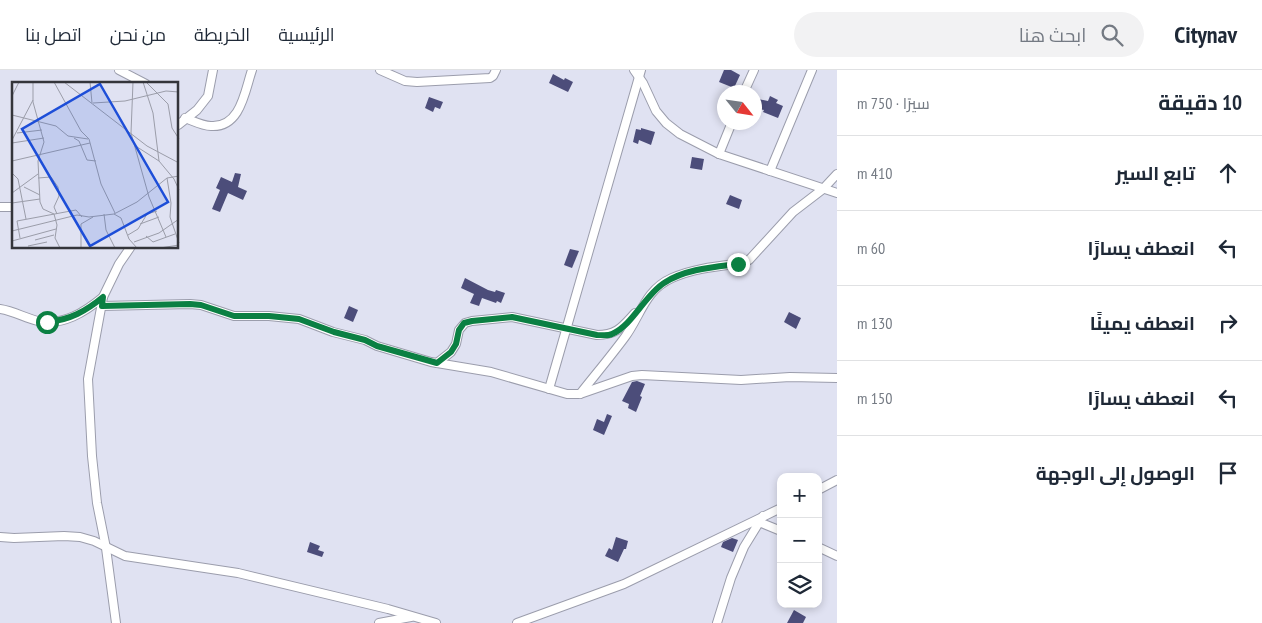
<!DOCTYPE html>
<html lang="ar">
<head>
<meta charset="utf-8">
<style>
	:root { --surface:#fff; --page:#f2f2f3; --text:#1f2937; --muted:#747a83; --line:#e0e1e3 }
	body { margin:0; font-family:"PT Sans Narrow",Cairo,sans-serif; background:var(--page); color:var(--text); direction:rtl }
	.controls { position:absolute; right:15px; bottom:15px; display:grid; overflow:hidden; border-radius:10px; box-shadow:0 2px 8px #0003 }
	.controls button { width:45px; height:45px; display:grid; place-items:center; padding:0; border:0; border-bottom:1px solid var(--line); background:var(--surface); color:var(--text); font:25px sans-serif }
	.compass { position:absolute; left:717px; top:15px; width:45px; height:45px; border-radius:50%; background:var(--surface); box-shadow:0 2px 8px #0003; rotate:120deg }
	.stop { position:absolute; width:15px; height:15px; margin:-11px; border:4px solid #0b8043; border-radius:50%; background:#fff }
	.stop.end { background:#0b8043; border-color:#fff; box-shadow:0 1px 5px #0008 }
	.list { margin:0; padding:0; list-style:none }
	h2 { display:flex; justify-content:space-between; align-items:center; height:65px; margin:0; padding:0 20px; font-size:21px }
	h2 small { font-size:16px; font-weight:400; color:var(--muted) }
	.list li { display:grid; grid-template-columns:32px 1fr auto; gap:15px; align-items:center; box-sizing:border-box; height:75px; padding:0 20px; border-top:1px solid var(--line) }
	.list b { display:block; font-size:19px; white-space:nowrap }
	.list em { font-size:16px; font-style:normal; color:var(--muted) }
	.icon { flex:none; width:28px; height:28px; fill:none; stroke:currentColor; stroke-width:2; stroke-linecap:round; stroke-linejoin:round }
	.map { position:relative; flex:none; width:837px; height:553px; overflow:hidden; direction:ltr }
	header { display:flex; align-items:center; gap:30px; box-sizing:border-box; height:70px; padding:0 25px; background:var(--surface); border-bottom:1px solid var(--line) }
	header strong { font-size:24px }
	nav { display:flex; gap:28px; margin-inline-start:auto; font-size:18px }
	.search { width:350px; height:45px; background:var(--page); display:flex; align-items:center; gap:12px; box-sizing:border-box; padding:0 18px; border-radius:28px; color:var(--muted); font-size:19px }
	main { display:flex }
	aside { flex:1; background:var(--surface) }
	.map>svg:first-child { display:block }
	.building { fill:#4c4d7a }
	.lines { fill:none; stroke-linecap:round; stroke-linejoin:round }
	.street-casing { stroke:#9b9dac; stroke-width:10 }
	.street { stroke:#fff; stroke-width:8 }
	.route { stroke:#0b8043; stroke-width:6 }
	.inset-road { fill:none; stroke:#9b9da9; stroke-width:1 }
	.view { fill:#1d4ed8; fill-opacity:0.15; stroke:#1d4ed8; stroke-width:2.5 }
	.inset-edge { fill:none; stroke:#34353b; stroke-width:2.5 }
</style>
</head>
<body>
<header>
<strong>Citynav</strong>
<div class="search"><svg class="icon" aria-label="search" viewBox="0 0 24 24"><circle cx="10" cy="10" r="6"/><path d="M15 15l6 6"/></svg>ابحث هنا</div>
<nav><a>الرئيسية</a><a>الخريطة</a><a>من نحن</a><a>اتصل بنا</a></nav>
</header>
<main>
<aside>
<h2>10 دقيقة<small>سيرًا · 750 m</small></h2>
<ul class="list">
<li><svg class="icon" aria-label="ahead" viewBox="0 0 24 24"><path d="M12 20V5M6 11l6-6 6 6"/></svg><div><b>تابع السير</b></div><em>410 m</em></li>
<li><svg class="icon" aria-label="left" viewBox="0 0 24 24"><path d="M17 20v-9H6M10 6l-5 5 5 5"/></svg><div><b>انعطف يسارًا</b></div><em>60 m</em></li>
<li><svg class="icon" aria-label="right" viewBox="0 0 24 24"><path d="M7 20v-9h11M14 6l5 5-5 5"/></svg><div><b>انعطف يمينًا</b></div><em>130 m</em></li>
<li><svg class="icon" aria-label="left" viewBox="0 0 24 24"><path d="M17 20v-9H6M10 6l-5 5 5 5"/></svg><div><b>انعطف يسارًا</b></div><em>150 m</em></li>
<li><svg class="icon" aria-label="arrive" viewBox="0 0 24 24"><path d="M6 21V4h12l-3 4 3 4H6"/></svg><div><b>الوصول إلى الوجهة</b></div></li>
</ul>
</aside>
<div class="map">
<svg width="837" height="553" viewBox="0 0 837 553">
	<rect width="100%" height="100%" fill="#e0e2f2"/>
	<g class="building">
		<path d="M724,0H731L740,5L734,18L719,12Z"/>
		<path d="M553,4L564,10L565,8L573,12L568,22L549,13Z"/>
		<path d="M770,26L778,30L776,33L783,36L778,48L763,42L764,40L754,38V28L768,31Z"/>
		<path d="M429,27L443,32L440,39L435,37L433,42L425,38Z"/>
		<path d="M641,58L655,62L651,75L639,70L638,74L633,72L636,59L641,60Z"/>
		<path d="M692,87L704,89L702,100L690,98Z"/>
		<path d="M235,103L241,104L238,117L247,121L243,130L228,123L220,142L212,139L220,120L216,118L221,107L232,112Z"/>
		<path d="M730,125L742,130L739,139L726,134Z"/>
		<path d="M570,179L579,181L572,198L564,195Z"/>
		<path d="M465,208L488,220L495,222L496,220L505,223L501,233L497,231L496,233L482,228L479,236L470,233L474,224L461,218Z"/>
		<path d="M349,236L358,240L353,252L344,248Z"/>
		<path d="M789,242L801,248L796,259L784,252Z"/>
		<path d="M637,311L645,314L640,326L642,327L636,342L628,338L629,334L622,331L632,312Z"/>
		<path d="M607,344L612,346L604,365L593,360L597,349L604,352Z"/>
		<path d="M616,467L628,471L626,479H624L618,492L605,486L609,478L612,480Z"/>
		<path d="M732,468L738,470L733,482L721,477L723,472Z"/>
		<path d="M310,472L320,476L318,480L324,482L322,487L307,482Z"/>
		<path d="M794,540L806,547L803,553H787Z"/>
	</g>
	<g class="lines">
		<g class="street-casing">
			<g id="street">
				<path d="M119,0L146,14"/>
				<path d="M380,0L405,11L417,12L490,8L493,6L496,0"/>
				<path d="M634,0L643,13L656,41L666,53L680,64L719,84L837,123"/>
				<path d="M744,22L754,0"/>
				<path d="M185,48C193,51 203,56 211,56C241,58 245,20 252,0"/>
				<path d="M178,55L197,40L208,26L213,0"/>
				<path d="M719,84L732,52"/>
				<path d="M770,101L812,0"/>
				<path d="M0,137H14"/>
				<path d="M102,236L190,234L201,235L234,246H269L299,249L333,262L365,270L377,276L431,292L491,302L567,324H580L632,306L642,305L741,310L790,307L837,308"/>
				<path d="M0,239C14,241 25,248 38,251C63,256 85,242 103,227"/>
				<path d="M437,293L451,282L456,274L459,260L465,253L472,251L512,247L597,265C617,265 622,257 635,243"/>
				<path d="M549,319L641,0"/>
				<path d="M580,324C595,305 611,286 625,267C641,245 645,220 672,208C694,198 720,196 743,193L749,190L793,142L823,119L837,104"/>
				<path d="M818,420L837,410"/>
				<path d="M759,452L781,461"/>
				<path d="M0,467L14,468L64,466L80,467L94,471L125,486L238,503L388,539L436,553"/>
				<path d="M818,477L837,486"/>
				<path d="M116,553L106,478L97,433L92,386L88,309L103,227L119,194L130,178"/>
				<path d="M379,553L411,547"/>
				<path d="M517,553L624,514L781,438"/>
				<path d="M717,553L731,508L744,477L763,446"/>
			</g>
		</g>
		<use href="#street" class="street"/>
	</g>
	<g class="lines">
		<path class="route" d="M47,252C70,250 86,241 103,227L102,236L190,234L201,235L234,246H269L299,249L334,262L365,270L377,276L437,293L451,282L456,274L459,260L464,253L472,251L512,247L597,265C602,265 608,266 612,264C632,256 645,225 664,213C685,199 714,197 738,194"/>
	</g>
	<g transform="translate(12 12)">
		<rect width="166" height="166" fill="#e0e2f2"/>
		<path class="inset-road" d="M21,0V20L32,60L26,79L28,120L31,127L42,132L45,143L43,156L48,166M42,0L69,49L77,57L89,102L103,131M52,0L135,64L167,81M78,0L80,21M121,0L119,51L137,115L154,155M131,0L141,31L147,79L162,97L167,108M134,0L156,22L160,46L167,57M0,14L7,0M81,21L113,19L154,9L167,10M0,33L44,44L56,54L76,57M5,51L30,48M62,56L67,59L75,78L84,79M0,58L21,18M0,61L32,56M122,63L147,79M0,79L78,61M0,91L6,97L14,137M26,96L39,95L46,105L47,114L42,125L45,132M155,96L159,121L158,135L167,161M12,105L28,113M0,111L26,92M0,121L28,117M92,132L94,148L103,166M102,132L109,136L117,157L125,166M128,142L147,135M0,149L65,133L77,135L102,132L125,120L155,96L167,94M116,153L126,147L135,132L145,129M134,154L141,160L163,152M8,156L5,139L64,128L70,135M23,158L42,153M0,159L44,147M122,160L147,151L167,137M16,164L35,160M69,166V142L81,135M148,166L167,163"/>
		<path class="view" d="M88,2L156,120L78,164L10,47Z"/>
		<rect width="166" height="166" class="inset-edge"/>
	</g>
</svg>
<div class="controls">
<button>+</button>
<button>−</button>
<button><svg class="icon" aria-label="layers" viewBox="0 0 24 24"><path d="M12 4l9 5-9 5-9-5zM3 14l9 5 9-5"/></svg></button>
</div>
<svg class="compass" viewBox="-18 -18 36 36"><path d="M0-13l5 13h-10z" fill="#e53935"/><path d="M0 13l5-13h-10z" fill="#747a83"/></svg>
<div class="stop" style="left:47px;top:252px"></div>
<div class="stop end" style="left:738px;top:194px"></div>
</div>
</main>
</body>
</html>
